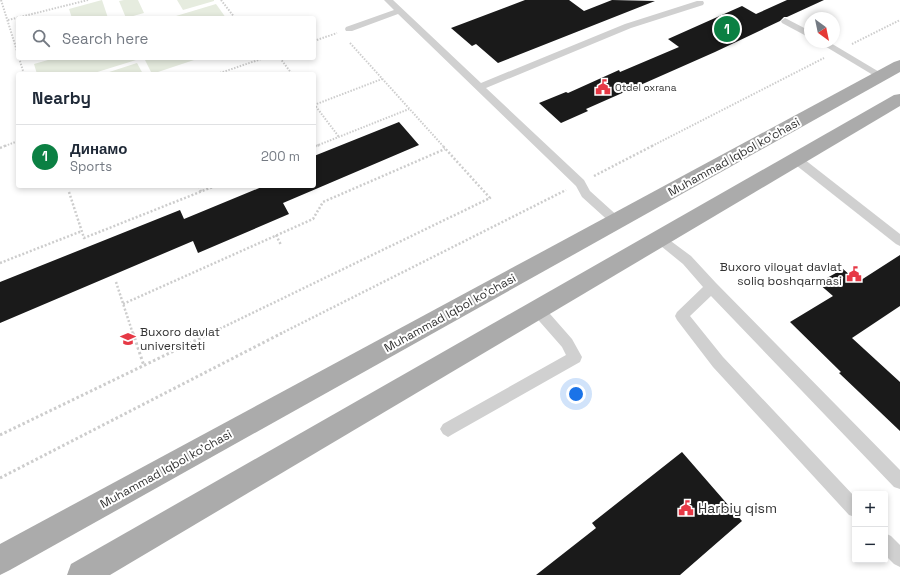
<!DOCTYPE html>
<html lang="en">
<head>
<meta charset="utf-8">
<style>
	:root { --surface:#fff; --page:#f2f2f3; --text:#1f2937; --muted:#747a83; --line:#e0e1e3; --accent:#0b8043 }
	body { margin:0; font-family:"Space Grotesk",sans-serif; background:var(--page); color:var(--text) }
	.controls { position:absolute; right:12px; bottom:12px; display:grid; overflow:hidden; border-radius:4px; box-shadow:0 2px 6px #0003 }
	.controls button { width:36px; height:36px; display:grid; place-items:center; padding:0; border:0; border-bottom:1px solid var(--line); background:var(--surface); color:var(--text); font:20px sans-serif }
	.compass { position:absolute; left:804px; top:12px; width:36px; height:36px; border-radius:50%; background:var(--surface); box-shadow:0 2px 6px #0003; rotate:147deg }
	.you { position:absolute; left:576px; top:394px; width:14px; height:14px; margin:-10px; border:3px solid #fff; border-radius:50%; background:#1a73e8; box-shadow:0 0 0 6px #1a73e833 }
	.badge { display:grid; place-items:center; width:26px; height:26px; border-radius:50%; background:var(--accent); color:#fff; font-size:13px; font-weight:700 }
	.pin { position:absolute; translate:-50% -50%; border:2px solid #fff; box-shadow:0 1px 4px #0006 }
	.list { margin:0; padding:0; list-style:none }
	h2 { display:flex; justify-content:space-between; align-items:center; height:52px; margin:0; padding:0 16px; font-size:17px }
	h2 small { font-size:13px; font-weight:400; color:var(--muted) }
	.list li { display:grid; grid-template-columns:26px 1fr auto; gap:12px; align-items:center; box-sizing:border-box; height:64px; padding:0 16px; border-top:1px solid var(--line) }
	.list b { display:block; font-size:15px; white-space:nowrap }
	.list p { margin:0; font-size:13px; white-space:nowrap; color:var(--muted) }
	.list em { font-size:13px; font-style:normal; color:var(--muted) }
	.icon { flex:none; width:22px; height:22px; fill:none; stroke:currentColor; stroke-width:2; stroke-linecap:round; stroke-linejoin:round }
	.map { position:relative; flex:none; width:900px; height:575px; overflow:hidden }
	.search { position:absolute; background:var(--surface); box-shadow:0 2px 6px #0003; left:16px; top:16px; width:300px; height:44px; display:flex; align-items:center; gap:10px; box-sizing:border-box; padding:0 14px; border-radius:4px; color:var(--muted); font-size:15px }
	.panel { position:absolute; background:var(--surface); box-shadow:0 2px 6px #0003; left:16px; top:72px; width:300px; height:116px; border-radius:4px }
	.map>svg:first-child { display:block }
	.green { fill:#e6ecdf }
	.building { fill:#1a1a1a }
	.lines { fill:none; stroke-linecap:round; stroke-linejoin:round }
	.path-far2 { stroke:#cdcdcd; stroke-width:2; stroke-dasharray:1.5 1.5; stroke-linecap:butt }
	.path-far1 { stroke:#cdcdcd; stroke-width:2.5; stroke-dasharray:2 2; stroke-linecap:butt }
	.path { stroke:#cdcdcd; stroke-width:3; stroke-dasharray:2.5 2.5; stroke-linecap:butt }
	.service { fill:#d0d0d0; fill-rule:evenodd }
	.primary { fill:#ababab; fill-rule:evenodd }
	.labels { text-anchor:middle; stroke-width:4; stroke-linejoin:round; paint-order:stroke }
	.far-poi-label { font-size:10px; fill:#333; stroke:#fff; text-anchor:start }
	.street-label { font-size:12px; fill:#333; stroke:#fff }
	.poi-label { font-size:12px; fill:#333; stroke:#fff; text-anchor:end }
	.near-poi-label { font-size:14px; fill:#333; stroke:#fff; text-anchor:start }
</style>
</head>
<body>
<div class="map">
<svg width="900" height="575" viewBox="0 0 900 575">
	<rect width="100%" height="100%" fill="#fff"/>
	<g class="green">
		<path d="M102,0L108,18H72L69,9Z"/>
		<path d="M124,0H138L144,13L126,18L119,1Z"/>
		<path d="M177,0H214V1L183,10Z"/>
		<path d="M216,4L226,18H177L176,16Z"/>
		<path d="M55,58H135L136,60L91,74H37L34,64Z"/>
		<path d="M144,58H197V59L152,74Z"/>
		<path d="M137,63L143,74H103Z"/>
	</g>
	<g class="building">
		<path d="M525,0H569L584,11L612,0L655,1L498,63L476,44L472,46L451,28Z"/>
		<path d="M787,0H824L787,17H784L780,21L715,52L586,109L588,111L561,123L539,103L566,92L568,93L619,70L620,72L679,47L668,39L742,6L756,14Z"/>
		<path d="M399,122L419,145L283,203L289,214L198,253L193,241L0,323V282L180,210L184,219L264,186H314V156Z"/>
		<path d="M900,255V306L852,338L900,382V431L839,373L841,372L790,322L833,296L818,283L843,269L858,282Z"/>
		<path d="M682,452L742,521L680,575H536L596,528L592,523Z"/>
	</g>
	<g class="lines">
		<g class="path-far2">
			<path d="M1,0L18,54"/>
			<path d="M221,0L235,18"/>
			<path d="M8,20L88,0"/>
			<path d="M314,41L337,33"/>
			<path d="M350,43L443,146"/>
			<path d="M852,44L900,20"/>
			<path d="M19,58L24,74"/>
			<path d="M280,58L292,74"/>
			<path d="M217,74L264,58"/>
			<path d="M314,104L339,137"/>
			<path d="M314,105L382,79"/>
			<path d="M5,146L18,141"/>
			<path d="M316,146L409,109"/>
			<path d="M652,146L824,58"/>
		</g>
		<g class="path-far1">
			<path d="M314,147L319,145"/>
			<path d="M0,148L7,145"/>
			<path d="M594,176L654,145"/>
			<path d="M199,186L201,192"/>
			<path d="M69,192L84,238L215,186"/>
			<path d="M276,235L281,245"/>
			<path d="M0,263L82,231"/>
			<path d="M116,282L133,334"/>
			<path d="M123,304L313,219L323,202L445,149"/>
			<path d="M209,334L490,198L442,145"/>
			<path d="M280,334L566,190"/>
		</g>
		<g class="path">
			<path d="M133,333L144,366"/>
			<path d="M0,435L211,333"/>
			<path d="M0,478L282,333"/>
		</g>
		<g class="service">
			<path d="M384,0H393L481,83L625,24L697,1H703L704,3L703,5L631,28L486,88L584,180L590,191L621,219L623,222L621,225L617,227L613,225L582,197L576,186L398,14L352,31H346L345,29L346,27L394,10Z"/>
			<path d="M785,18L810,31V38L782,23L781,21Z"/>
			<path d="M818,42H829L886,76L884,78H878Z"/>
			<path d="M796,155L800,156L900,234V246L896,244L792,162L791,159L792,156Z"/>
			<path d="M660,234L664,236L691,256L716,283L900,470V489L894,487L711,296L690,316L723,357L855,497V517L849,515L713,367L677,320L675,316L677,312L703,287L683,264L656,242L654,239L656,236Z"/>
			<path d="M538,304L543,306L572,339L582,357L580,362L453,434L448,437L443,434L440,429L443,424L566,355L562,347L533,314L531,310L533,306Z"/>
			<path d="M885,533L891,536L900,545V567L894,564L885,555Z"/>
		</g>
		<g class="primary">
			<path d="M900,60V72L10,570L0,575V544L894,62Z"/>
			<path d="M900,94V106L110,575H67L71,564L894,95Z"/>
		</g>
	</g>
	<defs>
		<g id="civic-bare" transform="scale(1.2)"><path d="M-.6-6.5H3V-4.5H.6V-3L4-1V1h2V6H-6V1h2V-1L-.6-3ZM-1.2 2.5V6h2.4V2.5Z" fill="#e63946" stroke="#fff" stroke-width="2.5" paint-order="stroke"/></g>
		<g id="university-bare" transform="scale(1.2)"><path d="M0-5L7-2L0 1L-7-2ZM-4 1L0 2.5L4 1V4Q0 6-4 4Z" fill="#e63946" stroke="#fff" stroke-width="2.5" paint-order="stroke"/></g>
	</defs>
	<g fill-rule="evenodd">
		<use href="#civic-bare" x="603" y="87"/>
		<use href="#civic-bare" x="854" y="274"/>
		<use href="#university-bare" x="128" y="339"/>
		<use href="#civic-bare" x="686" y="508"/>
	</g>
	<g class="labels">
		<g class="far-poi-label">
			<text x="615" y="91">Otdel oxrana</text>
		</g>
		<g class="street-label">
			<text transform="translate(734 157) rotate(-29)" y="4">Muhammad Iqbol ko'chasi</text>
			<text transform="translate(450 313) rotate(-29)" y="4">Muhammad Iqbol ko'chasi</text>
			<text transform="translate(166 469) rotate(-29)" y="4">Muhammad Iqbol ko'chasi</text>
		</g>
		<g class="poi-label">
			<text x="842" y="271">Buxoro viloyat davlat<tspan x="842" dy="14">soliq boshqarmasi</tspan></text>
			<text x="140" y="336" text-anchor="start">Buxoro davlat<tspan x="140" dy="14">universiteti</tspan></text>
		</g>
		<g class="near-poi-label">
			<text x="698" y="513">Harbiy qism</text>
		</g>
	</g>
</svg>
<div class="controls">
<button>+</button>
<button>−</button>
</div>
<svg class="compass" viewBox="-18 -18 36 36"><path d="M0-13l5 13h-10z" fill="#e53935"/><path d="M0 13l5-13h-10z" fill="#747a83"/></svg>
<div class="you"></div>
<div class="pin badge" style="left:727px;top:29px">1</div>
<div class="search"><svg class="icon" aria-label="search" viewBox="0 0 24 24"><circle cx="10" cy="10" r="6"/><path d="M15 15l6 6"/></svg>Search here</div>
<section class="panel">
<h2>Nearby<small></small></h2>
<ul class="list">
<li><span class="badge">1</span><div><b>Динамо</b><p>Sports</p></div><em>200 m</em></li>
</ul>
</section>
</div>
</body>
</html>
